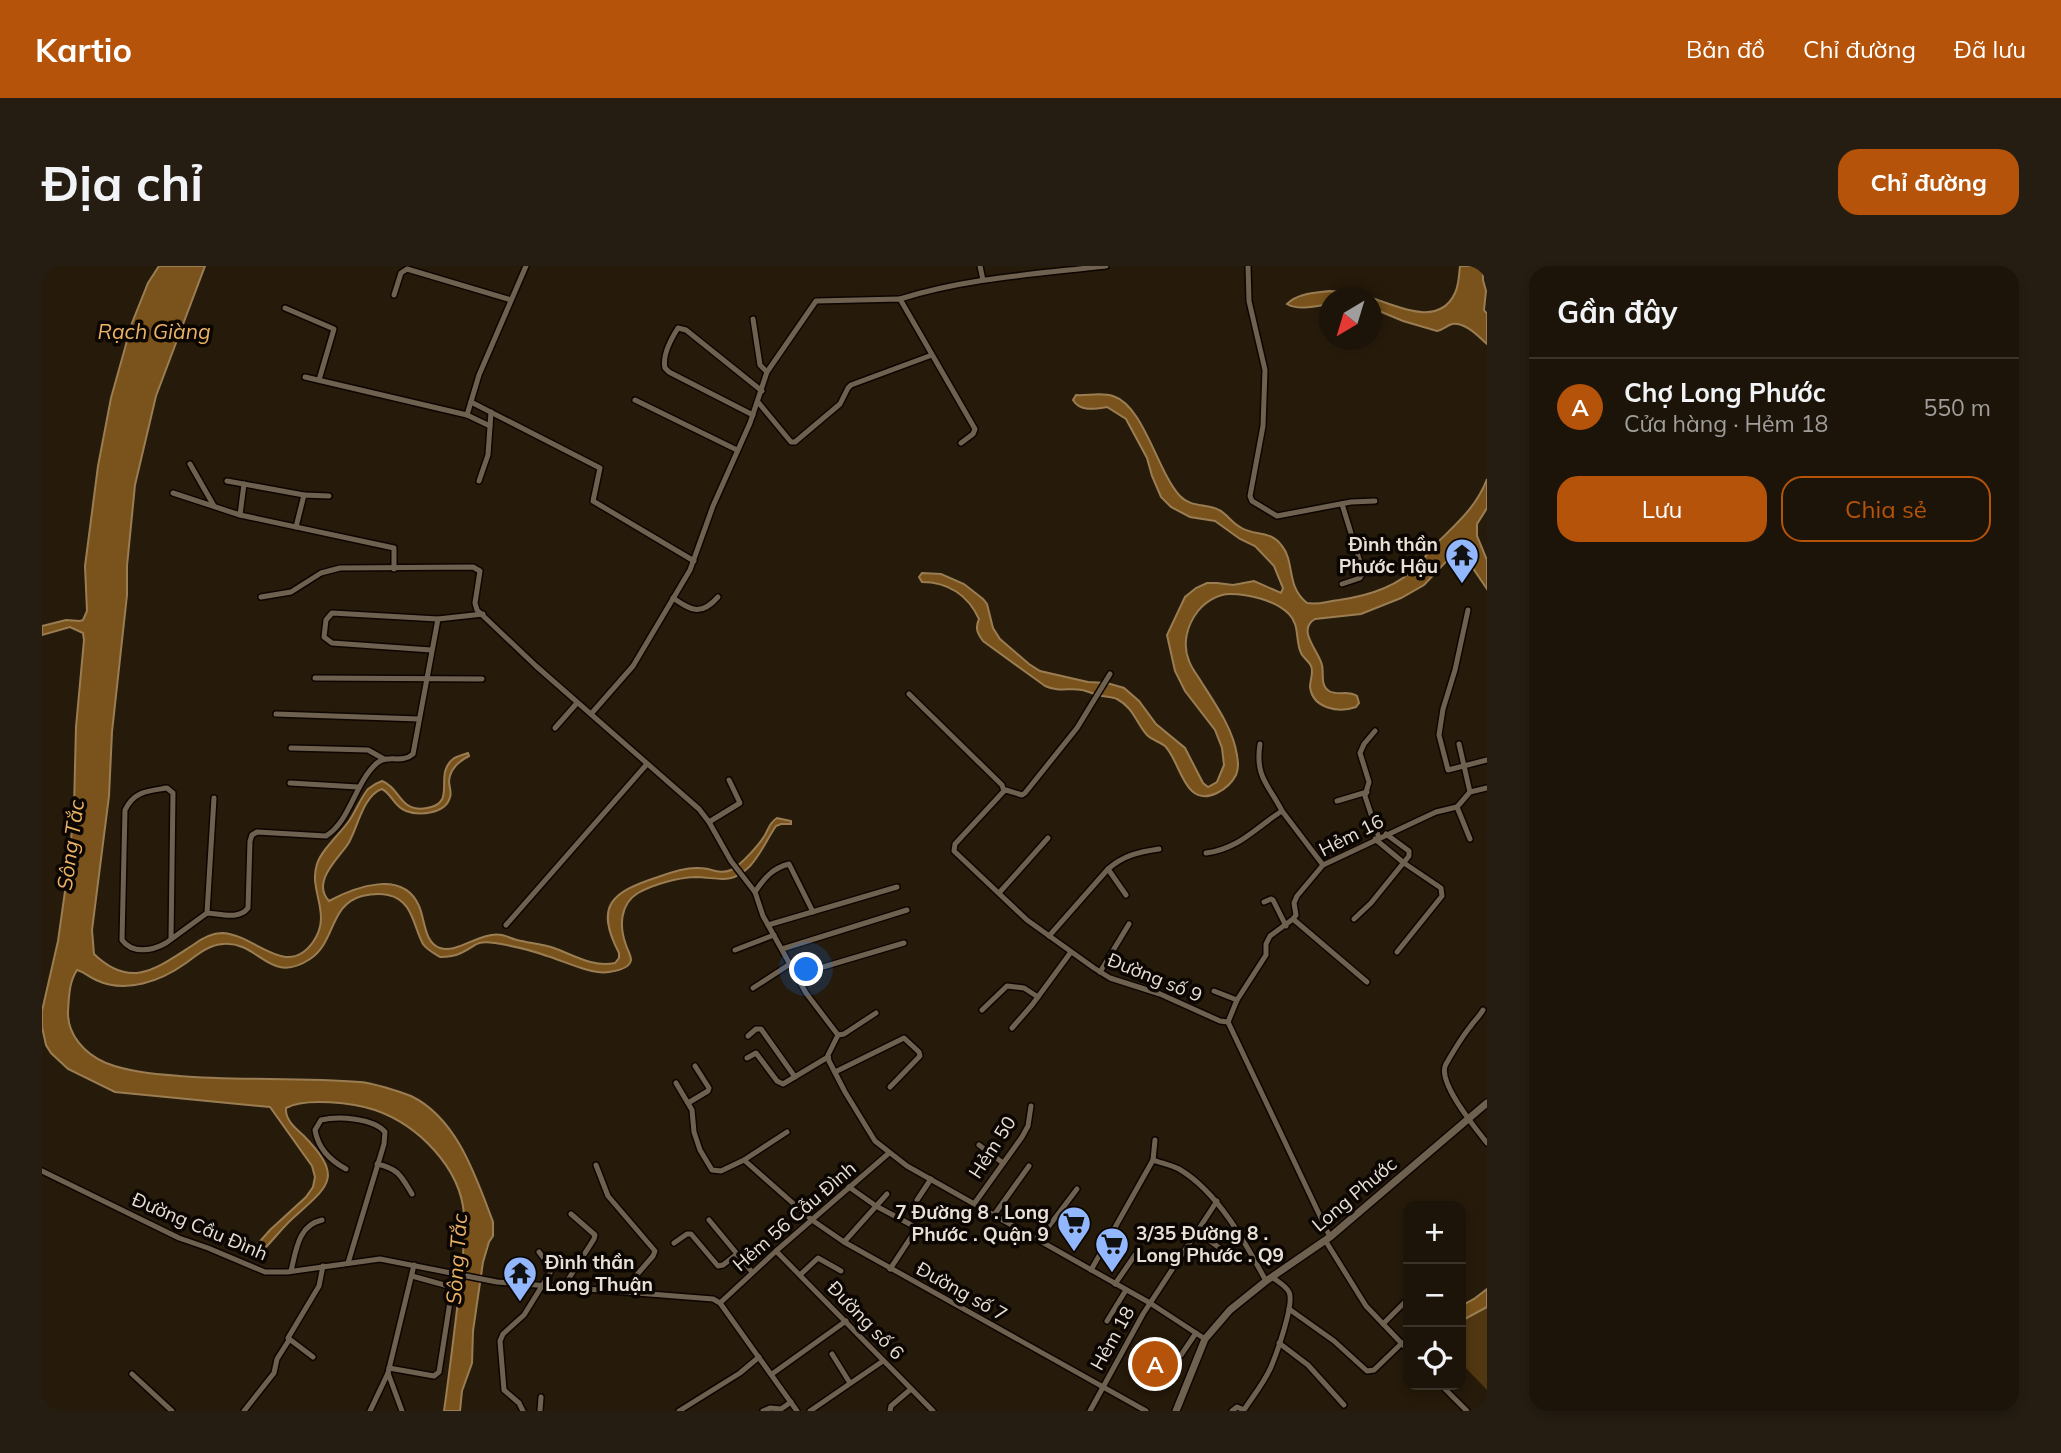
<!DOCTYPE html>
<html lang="vi">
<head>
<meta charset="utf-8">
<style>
	:root { --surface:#1c1408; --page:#251d12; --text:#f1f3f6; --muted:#a09e9c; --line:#3a3329; --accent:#b45309 }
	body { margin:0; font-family:Mulish,sans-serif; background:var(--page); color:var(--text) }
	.controls { position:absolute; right:21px; bottom:21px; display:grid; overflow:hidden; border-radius:14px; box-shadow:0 4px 10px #0003 }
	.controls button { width:63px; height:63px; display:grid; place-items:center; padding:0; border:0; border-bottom:2px solid var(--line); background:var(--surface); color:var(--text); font:35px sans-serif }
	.compass { position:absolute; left:1277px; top:21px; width:63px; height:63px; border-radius:50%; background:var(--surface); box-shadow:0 4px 10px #0003; rotate:218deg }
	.you { position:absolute; left:765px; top:704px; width:24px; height:24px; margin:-18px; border:5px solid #fff; border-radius:50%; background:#1a73e8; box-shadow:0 0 0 10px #1a73e833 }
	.badge { display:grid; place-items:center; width:46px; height:46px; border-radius:50%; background:var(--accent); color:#fff; font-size:23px; font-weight:700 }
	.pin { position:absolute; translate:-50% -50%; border:4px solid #fff; box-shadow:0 2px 7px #0006 }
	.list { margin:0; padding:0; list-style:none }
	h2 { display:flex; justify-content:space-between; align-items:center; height:91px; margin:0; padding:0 28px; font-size:30px }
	h2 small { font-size:23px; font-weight:400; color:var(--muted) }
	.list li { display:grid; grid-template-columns:46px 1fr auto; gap:21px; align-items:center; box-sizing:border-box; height:98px; padding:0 28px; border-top:2px solid var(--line) }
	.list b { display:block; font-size:26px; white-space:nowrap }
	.list p { margin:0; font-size:23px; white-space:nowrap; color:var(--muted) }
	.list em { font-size:23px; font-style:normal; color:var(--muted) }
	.actions { display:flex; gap:14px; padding:21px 28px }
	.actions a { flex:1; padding:16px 0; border:2px solid var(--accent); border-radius:21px; text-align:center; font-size:24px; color:var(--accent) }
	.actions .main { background:var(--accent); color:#fff }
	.icon { flex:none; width:38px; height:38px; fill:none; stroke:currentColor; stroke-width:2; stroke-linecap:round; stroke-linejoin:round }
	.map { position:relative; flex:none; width:1445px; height:1145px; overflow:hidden; border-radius:21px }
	header { display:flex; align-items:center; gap:42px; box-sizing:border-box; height:98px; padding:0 35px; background:var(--accent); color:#fff }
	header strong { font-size:33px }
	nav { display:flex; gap:38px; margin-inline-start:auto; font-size:24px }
	.intro { display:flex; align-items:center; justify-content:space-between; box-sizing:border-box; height:168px; padding:0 42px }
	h1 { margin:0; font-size:49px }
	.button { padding:18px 32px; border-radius:21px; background:var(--accent); color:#fff; font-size:24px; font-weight:700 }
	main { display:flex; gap:42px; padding:0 42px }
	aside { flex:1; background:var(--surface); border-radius:21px; box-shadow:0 4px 10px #0003 }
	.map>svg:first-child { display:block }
	.green { fill:#513711 }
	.water { fill:#79531b; stroke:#9a7d53; stroke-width:2 }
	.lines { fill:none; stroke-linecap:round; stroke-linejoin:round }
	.minor-casing { stroke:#0e0500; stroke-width:8 }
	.tertiary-casing { stroke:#0e0500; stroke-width:10 }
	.minor { stroke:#6f6150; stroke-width:5 }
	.tertiary { stroke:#6f6150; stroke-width:7 }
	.labels { text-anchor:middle; stroke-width:7; stroke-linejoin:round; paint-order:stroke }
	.poi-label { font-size:19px; font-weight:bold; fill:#e8e0d6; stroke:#0b0602; text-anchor:end }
	.street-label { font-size:19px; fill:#e8e0d6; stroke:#0b0602 }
	.water-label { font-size:21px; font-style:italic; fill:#ecb265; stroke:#0b0602 }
</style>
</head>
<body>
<header>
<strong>Kartio</strong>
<nav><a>Bản đồ</a><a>Chỉ đường</a><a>Đã lưu</a></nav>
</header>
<div class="intro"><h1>Địa chỉ</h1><a class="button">Chỉ đường</a></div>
<main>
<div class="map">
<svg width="1445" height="1145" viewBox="0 0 1445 1145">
	<rect width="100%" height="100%" fill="#261a0a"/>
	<path class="green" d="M1445,1041V1124L1419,1097V1055Z"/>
	<g class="water">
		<path d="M117,0H163L114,130L93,219L85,300V329L70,466L67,530L50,664L52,688C89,724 115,702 151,679C159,673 169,667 180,667C213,668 244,714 271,676C291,648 266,625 275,598C280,583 297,569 307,555C314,545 318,533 326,523C331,519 334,517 340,515C359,522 357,547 385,542C416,537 391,509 411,493C415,490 421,489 426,487L427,490C417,495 408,503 407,515C407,520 410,527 408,531C404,548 377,550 364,545C352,541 350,528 340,523C321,529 315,564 306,578C296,593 269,616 287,635C313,621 361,603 377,640C383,653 382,677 398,682C416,688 438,665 460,669C465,670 470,673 475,674C487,677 500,678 512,682C531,689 552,702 573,697L577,692V687C552,639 570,626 616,611C629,606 644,601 658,602C669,602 677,609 689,604C699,599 717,579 723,569C727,562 727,557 735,552L749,555V558H739L734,560C725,573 719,588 708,600C688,620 676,611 653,611C635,612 612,618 596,627C578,638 577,660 584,679C585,683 589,689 589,694C588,702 574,705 567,706C550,709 522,695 505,690C489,684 471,680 453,677C432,674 435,680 419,687C413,690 405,691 398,691C392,687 385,684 381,678C371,660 371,634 346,629C337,627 329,628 320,630C287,639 294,676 268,693C227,720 218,675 181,678C166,679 155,689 144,697C119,715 84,728 54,714C47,711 42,706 35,704C27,716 27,731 26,745C25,769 43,788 64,797C87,806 113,808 137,810C197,815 258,811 318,816C331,817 356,825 369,830C415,852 434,911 451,956V970L447,976L441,996L431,1065L430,1097L420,1125L418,1145H402C408,1103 413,1060 418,1018C420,995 424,971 422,948C418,901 376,859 333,844C312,837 264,831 244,842C243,854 253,862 261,869C302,911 288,919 251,952C239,963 229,977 217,988L212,982L228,964L264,931L271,921L273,911L270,900L228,841L73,826L26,803L9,787L4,779L0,761V745L16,675L27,597L32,541L34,461L42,374L41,367L28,361L0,369V360L24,354L38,355L41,354L45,345L43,300L56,200L69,132L90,57L106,17Z"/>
		<path d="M1418,0H1441V14L1444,25L1442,44L1445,48V78C1436,70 1423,56 1410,58C1404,60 1401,64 1395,65L1361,55L1330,42V32C1355,40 1397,62 1413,27C1417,19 1417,8 1418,0Z"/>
		<path d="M1288,25L1313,27L1327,31L1288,32L1287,38C1275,40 1256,45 1245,38C1256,27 1273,27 1288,25Z"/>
		<path d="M1034,129C1045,130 1059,126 1071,130C1102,140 1115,205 1138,230C1149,242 1165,237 1177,244C1185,248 1190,257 1198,261C1213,271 1228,263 1240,280C1253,296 1244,321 1265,337C1279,339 1284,335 1297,334C1325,330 1354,322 1374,301C1382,293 1388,284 1396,276C1415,257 1435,240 1445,213V242L1435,258V270L1445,294V323L1426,295L1414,285L1382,319L1359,332L1319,348L1273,353C1254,364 1277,385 1280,399C1282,407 1278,420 1287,425C1296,430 1306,424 1315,430L1317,437L1314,441C1297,447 1271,443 1268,421C1268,414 1272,406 1269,400C1267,395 1261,392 1259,387C1253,374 1258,359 1247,348C1233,334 1206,328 1188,328C1176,328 1163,336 1156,345C1145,359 1140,378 1147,395C1150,403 1156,410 1160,417C1174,439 1191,463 1195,489C1196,496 1197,502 1194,509C1190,517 1183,523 1175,527C1142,543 1139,496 1123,480C1118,476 1110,474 1105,469C1094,457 1092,442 1075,433C1071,431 1065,431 1060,430C1053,429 1046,425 1040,424C1025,421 1019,427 1003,420L941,375C935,367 933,362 937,353C926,329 906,316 880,316L877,311L880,307L899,308L922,318L941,333L945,338L951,362L958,373L987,398L998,405L1046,416L1065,417L1082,422L1097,435L1114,458L1143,482L1161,517L1166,521L1175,516L1182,499L1180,482L1173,464L1143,425L1133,405L1125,369L1143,331L1154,322L1165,317H1175L1191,319L1212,315L1239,327L1241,322L1232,300L1213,280L1198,273L1173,255L1148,251L1129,241L1119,231L1110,210L1105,192L1084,153L1065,141C1053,143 1038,146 1031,134Z"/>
		<path d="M1445,1023V1041L1419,1055V1040L1432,1033Z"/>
	</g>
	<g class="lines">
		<g class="minor-casing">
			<g id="minor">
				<path d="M938,0L941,14"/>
				<path d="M1206,0L1207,35L1223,104L1221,160L1208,230L1210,235L1235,250L1309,236L1333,235"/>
				<path d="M352,29L359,7L365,3L469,34"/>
				<path d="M858,33C924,12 995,8 1064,0"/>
				<path d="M243,42L292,63L277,114"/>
				<path d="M711,53L718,99L725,106"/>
				<path d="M263,111L425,149L437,109L484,0"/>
				<path d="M593,134L695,184"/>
				<path d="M429,136L558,202L551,235L652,295"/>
				<path d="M716,136L749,176H753L798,138L806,122L809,119L890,89"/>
				<path d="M425,149L448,160"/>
				<path d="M711,149L627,106L623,102C620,89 629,73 636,62L644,64L720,125"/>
				<path d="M148,198L172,240"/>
				<path d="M185,215L262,229"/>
				<path d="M437,215L446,189L449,146"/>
				<path d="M131,227L198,249L352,282V303"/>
				<path d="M1300,238L1321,306L1318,312L1300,318"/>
				<path d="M198,249L202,218"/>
				<path d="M254,261L262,229L287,230"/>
				<path d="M219,331L249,326L279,307L298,302L431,301L438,305L433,337L435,344L494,400L657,543L667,556L689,595L713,626L721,650L764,727L796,769L786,789L787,795L803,826L833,875L865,900L1108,1037L1163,1073"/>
				<path d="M631,332C650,345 659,350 676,331"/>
				<path d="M1426,344L1413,404L1401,443L1397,469L1406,504L1445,494"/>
				<path d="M389,384L290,377L282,371L284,354L290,347L396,353"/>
				<path d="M273,412L440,413"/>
				<path d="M867,428L960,519L962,525"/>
				<path d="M234,448L377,453"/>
				<path d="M549,448L591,400L648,304L671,240L708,157L725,106L774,35L858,33L933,163L931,168L919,177"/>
				<path d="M513,462L535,437"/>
				<path d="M1333,465L1322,478L1318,487L1327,516L1323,530L1337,572"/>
				<path d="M1218,478C1213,511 1226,518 1240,545"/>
				<path d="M1417,478L1428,526"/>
				<path d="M249,482L326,484L342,493"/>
				<path d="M248,517L316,521"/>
				<path d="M962,525L913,578L912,585L985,654L1052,702L1068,712L1118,728L1178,755L1186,756"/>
				<path d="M962,525L964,524L980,529L983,527L1035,462L1068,408"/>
				<path d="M1295,535L1325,526"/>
				<path d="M1415,541L1428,573"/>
				<path d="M667,556L698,537L687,514"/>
				<path d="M1333,573L1362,597L1399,622L1400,630L1355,686"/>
				<path d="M1164,587C1197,583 1213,562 1240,545L1281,599"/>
				<path d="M1066,603L1084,629"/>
				<path d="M713,626C722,612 731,602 747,598L771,646"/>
				<path d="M957,627L1006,572"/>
				<path d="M1222,636L1229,633L1231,634L1244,660"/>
				<path d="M165,647L172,532"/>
				<path d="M1251,653L1325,716"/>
				<path d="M1312,653L1329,637L1367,590V585L1344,568"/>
				<path d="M464,659L605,498"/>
				<path d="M726,659L855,621"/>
				<path d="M1007,670L1066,603C1082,589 1097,586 1117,583"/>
				<path d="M129,673L131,527L125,522C106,525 92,525 83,544L80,674C90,688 110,685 124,677L165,647C179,648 197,654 206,642L208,575L210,569L215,566L284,570C308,556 313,516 335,497C346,488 360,498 371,488L396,353L441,348"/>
				<path d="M740,683L865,644"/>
				<path d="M693,684L732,669"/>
				<path d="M1058,706L1087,658"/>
				<path d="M756,712L781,701L862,677"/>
				<path d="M711,722L748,698"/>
				<path d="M1172,725L1195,734"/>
				<path d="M940,744L965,720L982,722L996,731"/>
				<path d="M1441,744C1437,751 1432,755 1428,761C1419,772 1411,786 1404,798C1394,815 1434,863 1445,877"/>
				<path d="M1186,756L1195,734L1224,689V678L1228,670L1251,653L1254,649L1252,637L1255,630L1281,599L1394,546L1415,541L1428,526L1445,522"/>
				<path d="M1186,756L1288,971"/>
				<path d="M970,762L990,739L1029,686"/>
				<path d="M796,769L802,768L834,747"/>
				<path d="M706,770L714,763H719L753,811"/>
				<path d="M705,792L714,787L735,815L741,818L786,791"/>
				<path d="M793,806L862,772L877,786L878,790L848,821"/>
				<path d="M634,817L650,844L652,866L658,884L670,904L679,905L702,894L770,954L802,976L1104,1145"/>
				<path d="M646,837L666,825L667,822L653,800"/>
				<path d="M937,879L961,897"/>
				<path d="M702,894L745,866"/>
				<path d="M1111,894C1119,897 1129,899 1137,903C1176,926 1203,976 1224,1015"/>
				<path d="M335,898C357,903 359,910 370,928"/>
				<path d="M554,899L566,930L613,985L611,990L581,1025"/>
				<path d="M304,903C289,895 276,882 273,864L279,854C296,850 331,852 343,866L342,878L306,997"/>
				<path d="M0,905L137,972L166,982L223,1006H245L338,993L455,1016L671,1033L678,1037L755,1145"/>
				<path d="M807,921L834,940L875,962L848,1003"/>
				<path d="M875,934L889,913"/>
				<path d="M932,938L980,871L986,860L989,840"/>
				<path d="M952,949L987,900"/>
				<path d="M667,954L710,1006"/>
				<path d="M1156,966L1187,989"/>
				<path d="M1283,974L1324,1040L1366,1084"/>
				<path d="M999,975L1001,968L1035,923"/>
				<path d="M802,976L845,928"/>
				<path d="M632,977L645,968H649L676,1000L681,999L695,988"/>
				<path d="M734,985L891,1145"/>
				<path d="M1049,1004L1111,894L1113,874"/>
				<path d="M249,1005C254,985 256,959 280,954"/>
				<path d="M758,1009L776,992L799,1005"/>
				<path d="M1073,1018L1093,989"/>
				<path d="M522,1020L552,973L553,969L529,948"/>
				<path d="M678,1037L734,985L847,887"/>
				<path d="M1247,1043L1292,1075L1325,1105L1332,1104L1360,1077"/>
				<path d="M1065,1055L1084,1024"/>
				<path d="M1341,1058L1366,1033"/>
				<path d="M1237,1077L1266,1099L1302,1139"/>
				<path d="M1116,1084L1129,1090L1139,1089L1154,1067"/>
				<path d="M790,1088L808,1117"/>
				<path d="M271,1091L246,1072L277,1020L281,1000"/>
				<path d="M347,1102L392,1110L397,1106L410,1023L406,1020L370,1010"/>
				<path d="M90,1108L130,1145"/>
				<path d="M730,1108L804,1055"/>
				<path d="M1399,1119L1425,1145"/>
				<path d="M202,1145L232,1107L235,1093L247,1074"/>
				<path d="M328,1145L346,1107"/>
				<path d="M360,1145L346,1107L372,999"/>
				<path d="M481,1145L477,1137L462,1124L458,1075L461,1068L482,1049L508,1007L509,1002L497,986"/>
				<path d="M498,1145L499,1131"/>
				<path d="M637,1145L698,1107L717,1091"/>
				<path d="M721,1145L728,1142L739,1143L749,1136"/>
				<path d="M768,1145L841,1095"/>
				<path d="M848,1145L849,1140L869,1123"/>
				<path d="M1048,1145L1101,1048L1175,935"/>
				<path d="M1190,1145L1195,1141L1202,1144C1211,1130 1222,1117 1229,1101C1234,1089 1253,1037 1247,1026C1244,1020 1235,1015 1230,1011"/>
			</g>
		</g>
		<g class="tertiary-casing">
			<path id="tertiary" d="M1134,1145L1163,1073L1188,1044L1224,1015L1288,971L1445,837"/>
		</g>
		<use href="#minor" class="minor"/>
		<use href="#tertiary" class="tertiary"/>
	</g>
	<defs>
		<g id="temple-pin" transform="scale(1.75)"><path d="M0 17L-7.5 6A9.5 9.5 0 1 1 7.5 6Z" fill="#93b7fd" stroke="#0b0602"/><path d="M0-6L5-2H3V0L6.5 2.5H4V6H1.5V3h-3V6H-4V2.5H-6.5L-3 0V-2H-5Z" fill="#111"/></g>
		<g id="supermarket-pin" transform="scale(1.75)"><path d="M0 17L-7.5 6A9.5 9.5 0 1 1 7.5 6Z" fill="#93b7fd" stroke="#0b0602"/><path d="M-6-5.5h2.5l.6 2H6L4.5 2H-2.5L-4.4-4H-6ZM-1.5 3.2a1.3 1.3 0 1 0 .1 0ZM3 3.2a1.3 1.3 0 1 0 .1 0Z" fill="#111"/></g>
	</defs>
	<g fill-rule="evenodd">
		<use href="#temple-pin" x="1420" y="289"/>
		<use href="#supermarket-pin" x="1032" y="957"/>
		<use href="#supermarket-pin" x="1070" y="978"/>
		<use href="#temple-pin" x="478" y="1007"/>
	</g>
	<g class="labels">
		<g class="poi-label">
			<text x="1396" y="285">Đình thần<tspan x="1396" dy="22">Phước Hậu</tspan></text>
			<text x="1007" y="953">7 Đường 8 . Long<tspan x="1007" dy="22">Phước . Quận 9</tspan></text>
			<text x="1094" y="974" text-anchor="start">3/35 Đường 8 .<tspan x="1094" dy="22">Long Phước . Q9</tspan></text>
			<text x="503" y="1003" text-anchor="start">Đình thần<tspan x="503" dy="22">Long Thuận</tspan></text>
		</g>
		<g class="street-label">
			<text transform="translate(1309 569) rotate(-27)" y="7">Hẻm 16</text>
			<text transform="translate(1113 711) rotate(22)" y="7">Đường số 9</text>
			<text transform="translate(950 881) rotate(-57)" y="7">Hẻm 50</text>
			<text transform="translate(1312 928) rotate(-40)" y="7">Long Phước</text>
			<text transform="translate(752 950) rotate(-41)" y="7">Hẻm 56 Cẫu Đình</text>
			<text transform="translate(158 960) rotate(23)" y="7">Đường Cầu Đình</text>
			<text transform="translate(920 1025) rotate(29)" y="7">Đường số 7</text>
			<text transform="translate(824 1054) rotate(46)" y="7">Đường số 6</text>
			<text transform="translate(1070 1072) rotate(-61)" y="7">Hẻm 18</text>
		</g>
		<g class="water-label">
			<text x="112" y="73">Rạch Giàng</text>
			<text transform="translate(29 579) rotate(-82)" y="7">Sông Tắc</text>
			<text transform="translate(415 993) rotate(-86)" y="7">Sông Tắc</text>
		</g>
	</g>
</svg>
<div class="controls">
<button>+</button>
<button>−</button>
<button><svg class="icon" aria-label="locate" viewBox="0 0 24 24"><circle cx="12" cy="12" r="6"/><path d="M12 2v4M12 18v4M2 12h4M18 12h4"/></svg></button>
</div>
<svg class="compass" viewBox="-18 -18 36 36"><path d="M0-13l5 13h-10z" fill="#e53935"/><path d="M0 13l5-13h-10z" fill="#a09e9c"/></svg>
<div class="you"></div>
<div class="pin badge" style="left:1113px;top:1098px">A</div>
</div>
<aside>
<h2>Gần đây<small></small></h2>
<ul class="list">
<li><span class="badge">A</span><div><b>Chợ Long Phước</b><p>Cửa hàng · Hẻm 18</p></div><em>550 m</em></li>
</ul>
<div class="actions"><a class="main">Lưu</a><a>Chia sẻ</a></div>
</aside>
</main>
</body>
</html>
